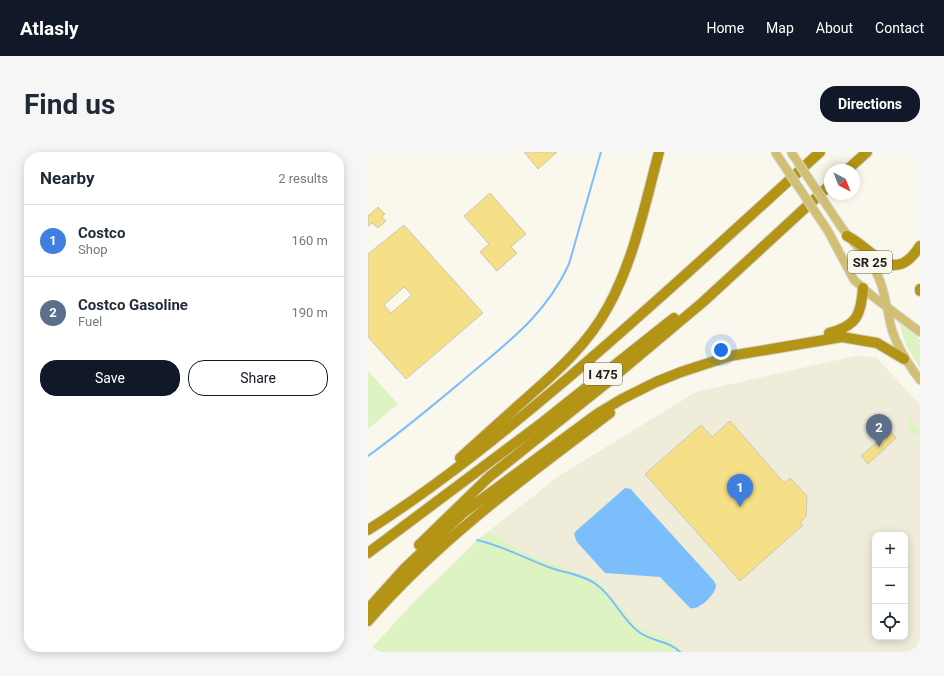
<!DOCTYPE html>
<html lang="en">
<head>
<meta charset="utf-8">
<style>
	:root { --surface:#fff; --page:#f6f6f7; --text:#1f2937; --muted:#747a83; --line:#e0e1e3; --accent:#111827 }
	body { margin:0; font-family:Roboto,sans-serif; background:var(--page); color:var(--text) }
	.controls { position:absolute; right:12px; bottom:12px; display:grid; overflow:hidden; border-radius:8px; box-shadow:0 2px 10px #0003 }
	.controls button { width:36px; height:36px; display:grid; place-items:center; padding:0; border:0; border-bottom:1px solid var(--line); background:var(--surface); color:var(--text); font:20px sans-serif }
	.compass { position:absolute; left:456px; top:12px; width:36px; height:36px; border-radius:50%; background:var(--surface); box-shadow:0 2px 10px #0003; rotate:138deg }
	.you { position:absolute; left:353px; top:198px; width:14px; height:14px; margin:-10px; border:3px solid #fff; border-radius:50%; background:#1a73e8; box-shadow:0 0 0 6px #1a73e833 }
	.badge { display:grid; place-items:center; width:26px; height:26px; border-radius:50%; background:var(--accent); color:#fff; font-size:13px; font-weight:700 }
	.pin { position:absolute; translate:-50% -33px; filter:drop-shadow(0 1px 2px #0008) }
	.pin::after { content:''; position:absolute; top:21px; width:14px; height:12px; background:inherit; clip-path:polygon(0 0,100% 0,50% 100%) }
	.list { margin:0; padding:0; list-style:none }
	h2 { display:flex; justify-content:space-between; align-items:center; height:52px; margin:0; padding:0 16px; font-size:17px }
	h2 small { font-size:13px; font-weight:400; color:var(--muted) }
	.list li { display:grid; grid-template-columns:26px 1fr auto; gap:12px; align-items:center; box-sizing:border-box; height:72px; padding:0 16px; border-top:1px solid var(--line) }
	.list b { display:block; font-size:15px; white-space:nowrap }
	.list p { margin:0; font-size:13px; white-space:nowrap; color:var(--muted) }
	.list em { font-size:13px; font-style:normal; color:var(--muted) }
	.actions { display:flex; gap:8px; padding:12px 16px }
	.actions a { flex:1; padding:9px 0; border:1px solid var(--accent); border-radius:16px; text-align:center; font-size:14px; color:var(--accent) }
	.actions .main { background:var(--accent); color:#fff }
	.icon { flex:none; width:22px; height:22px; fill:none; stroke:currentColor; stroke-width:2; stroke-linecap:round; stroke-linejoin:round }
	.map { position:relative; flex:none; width:552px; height:500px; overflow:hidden; border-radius:16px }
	header { display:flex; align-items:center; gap:24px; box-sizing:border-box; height:56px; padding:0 20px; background:var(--accent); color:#fff }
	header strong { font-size:19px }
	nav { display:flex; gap:22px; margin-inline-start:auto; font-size:14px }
	.intro { display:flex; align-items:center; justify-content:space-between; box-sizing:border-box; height:96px; padding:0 24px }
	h1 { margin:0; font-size:28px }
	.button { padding:10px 18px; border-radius:16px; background:var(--accent); color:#fff; font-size:14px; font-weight:700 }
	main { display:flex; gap:24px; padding:0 24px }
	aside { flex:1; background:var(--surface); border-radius:16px; box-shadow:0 2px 10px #0003 }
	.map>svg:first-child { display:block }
	.built { fill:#f0ecda; fill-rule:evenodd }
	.green { fill:#ddf3c2 }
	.water { fill:#7cbefc }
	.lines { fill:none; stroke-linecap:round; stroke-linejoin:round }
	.stream { stroke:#7cbefc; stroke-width:2 }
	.building { fill:#f5e087; stroke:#c9c7bd; fill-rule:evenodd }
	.primary-casing { stroke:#d6d6d6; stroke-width:10 }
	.highway-casing { stroke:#d6d6d6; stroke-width:12 }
	.primary { stroke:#d1bf73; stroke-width:8 }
	.highway { stroke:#b39415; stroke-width:10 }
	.primary-bridge-casing { stroke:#d6d6d6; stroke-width:10; stroke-linecap:butt }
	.primary-bridge { stroke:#d1bf73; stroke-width:8 }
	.labels { text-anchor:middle; stroke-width:3; stroke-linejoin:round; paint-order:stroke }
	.shield { fill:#faf7ed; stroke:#605f59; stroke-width:1 }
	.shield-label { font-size:13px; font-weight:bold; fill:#1e1e1a }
</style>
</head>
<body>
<header>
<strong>Atlasly</strong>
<nav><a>Home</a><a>Map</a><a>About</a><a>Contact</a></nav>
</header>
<div class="intro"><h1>Find us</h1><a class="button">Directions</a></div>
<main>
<aside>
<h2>Nearby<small>2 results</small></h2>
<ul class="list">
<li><span class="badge" style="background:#3f7fe0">1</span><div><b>Costco</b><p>Shop</p></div><em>160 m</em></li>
<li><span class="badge" style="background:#5c6f8a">2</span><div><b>Costco Gasoline</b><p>Fuel</p></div><em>190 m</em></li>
</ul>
<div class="actions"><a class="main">Save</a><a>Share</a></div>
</aside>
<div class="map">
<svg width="552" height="500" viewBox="0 0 552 500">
	<rect width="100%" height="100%" fill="#faf7ed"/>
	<path class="built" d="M487,204L508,205L552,253V500H316L302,487L273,477L229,428L154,400L121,379L191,324L328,240ZM507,383H537V485H507Z"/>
	<g class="green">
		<path d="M530,168L542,177L552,188V217L538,193Z"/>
		<path d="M0,219L30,252L0,277Z"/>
		<path d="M540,265H542L548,275L552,277V284C543,282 537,275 540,265Z"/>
		<path d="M121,379L154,400L229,428L273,477L302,487L316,500H0L42,454L109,388Z"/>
	</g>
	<path class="water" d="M257,336L263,337L267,342L346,429L348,433C348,442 331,459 322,456L292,425L237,421L209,390L206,382L208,379Z"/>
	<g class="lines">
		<g class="stream">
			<path d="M0,304C32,281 63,255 93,230C136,193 177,165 201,112L233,0"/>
			<path d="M109,388C136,394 160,408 186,417C199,421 218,424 229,433C246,445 254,468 271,480C284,490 300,488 312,500"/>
		</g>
	</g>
	<g class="building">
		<path d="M156,0H189L170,17Z"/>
		<path d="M122,41L158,82L143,95L149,101L129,119L112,100L121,92L96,64Z"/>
		<path d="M10,55L17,62L14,65L18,69L10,76L4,71L0,74V64Z"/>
		<path d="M36,73L115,161L38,227L0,185V102ZM36,135L44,143L23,161L16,153Z"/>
		<path d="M362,269L416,331L422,326L439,344L438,365L432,370L435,373L372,429L277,322L333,273L344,285Z"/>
		<path d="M522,279L528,286L500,312L493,304Z"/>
	</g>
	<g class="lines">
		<g class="primary-casing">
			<g id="primary">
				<path d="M472,73C484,91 501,104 510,124C518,141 519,160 524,178C530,197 540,212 552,228"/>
				<path d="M460,79L486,128L503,143L552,180"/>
			</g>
		</g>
		<g class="highway-casing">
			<g id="highway">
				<path d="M479,18L499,0"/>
				<path d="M479,84C506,97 525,136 552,94"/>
				<path d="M552,137V139"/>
				<path d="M461,181C488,174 493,164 495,136"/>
				<path d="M92,306C112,288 132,270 153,251C185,223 219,194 240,155C266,108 277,52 291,0"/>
				<path d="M0,378C71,333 136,280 200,226C286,153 369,76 452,0"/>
				<path d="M51,393L121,325L241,229L335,150L461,34"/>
				<path d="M0,401L175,270L306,166"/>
				<path d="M0,457L36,417L95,361L229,262L254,247L288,230L313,220L362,204L474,185L509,191L536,207"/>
				<path d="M0,469C70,388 157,325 242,261"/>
			</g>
		</g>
		<use href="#primary" class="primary"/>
		<use href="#highway" class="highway"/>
		<g class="primary-bridge-casing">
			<g id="primary-bridge">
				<path d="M407,0L460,79"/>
				<path d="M423,0L472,73"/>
			</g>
		</g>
		<use href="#primary-bridge" class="primary-bridge"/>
	</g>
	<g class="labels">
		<g class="shield">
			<rect x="480" y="99" width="44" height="22" rx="3"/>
			<rect x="216" y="211" width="38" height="22" rx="3"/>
		</g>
		<g class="shield-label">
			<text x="502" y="115">SR 25</text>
			<text x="235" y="227">I 475</text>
		</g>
	</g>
</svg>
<div class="controls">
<button>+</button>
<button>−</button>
<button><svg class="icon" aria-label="locate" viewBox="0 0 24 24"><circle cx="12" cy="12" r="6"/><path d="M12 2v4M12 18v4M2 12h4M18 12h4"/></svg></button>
</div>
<svg class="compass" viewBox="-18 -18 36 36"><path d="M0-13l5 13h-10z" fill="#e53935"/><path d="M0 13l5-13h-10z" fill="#747a83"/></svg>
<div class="you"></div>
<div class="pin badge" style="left:372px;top:355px;background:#3f7fe0">1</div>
<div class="pin badge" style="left:511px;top:295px;background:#5c6f8a">2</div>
</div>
</main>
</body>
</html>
